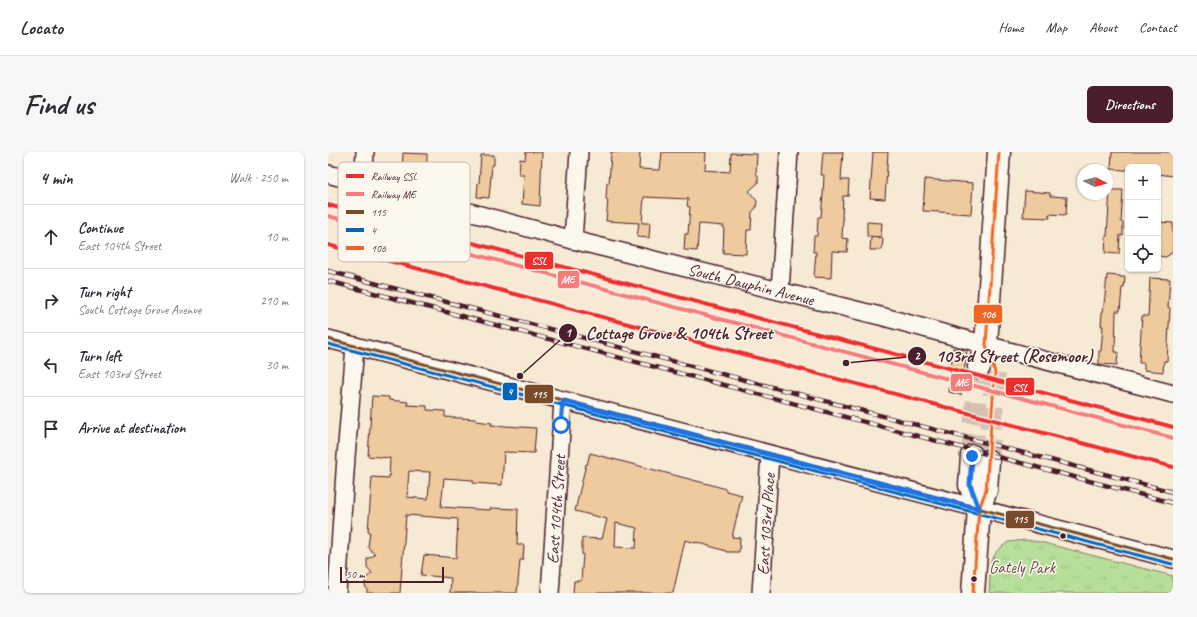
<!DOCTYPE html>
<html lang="en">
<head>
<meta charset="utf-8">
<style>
	:root { --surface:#fff; --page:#f7f7f7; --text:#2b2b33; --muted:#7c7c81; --line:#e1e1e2; --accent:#4a1f2b }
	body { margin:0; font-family:Caveat,sans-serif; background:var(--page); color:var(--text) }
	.controls { position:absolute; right:12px; top:12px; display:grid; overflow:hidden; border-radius:6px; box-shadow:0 1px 3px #0004 }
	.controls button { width:36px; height:36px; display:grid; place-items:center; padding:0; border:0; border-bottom:1px solid var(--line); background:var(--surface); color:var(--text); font:20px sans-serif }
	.compass { position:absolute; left:749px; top:12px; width:36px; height:36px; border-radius:50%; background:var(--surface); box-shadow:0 1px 3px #0004; rotate:95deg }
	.scale { position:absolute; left:12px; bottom:10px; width:104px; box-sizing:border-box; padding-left:4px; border:2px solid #4a1f2b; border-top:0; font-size:11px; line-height:14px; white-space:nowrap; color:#4a1f2b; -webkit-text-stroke:3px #fbf7ec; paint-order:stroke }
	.stop { position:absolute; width:12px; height:12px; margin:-9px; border:3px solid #1a73e8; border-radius:50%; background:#fff }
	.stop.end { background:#1a73e8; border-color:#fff; box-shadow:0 1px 4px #0008 }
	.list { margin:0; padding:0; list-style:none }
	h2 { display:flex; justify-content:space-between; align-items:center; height:52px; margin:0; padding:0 16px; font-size:17px }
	h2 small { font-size:13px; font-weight:400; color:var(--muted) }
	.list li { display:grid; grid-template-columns:26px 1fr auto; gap:12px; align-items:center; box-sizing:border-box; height:64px; padding:0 16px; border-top:1px solid var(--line) }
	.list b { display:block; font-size:15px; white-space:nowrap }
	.list p { margin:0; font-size:13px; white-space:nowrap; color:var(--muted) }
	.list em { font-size:13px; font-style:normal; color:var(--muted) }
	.icon { flex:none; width:22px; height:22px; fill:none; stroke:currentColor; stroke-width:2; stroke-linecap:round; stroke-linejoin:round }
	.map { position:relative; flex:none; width:845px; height:441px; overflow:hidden; border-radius:6px }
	header { display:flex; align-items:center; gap:24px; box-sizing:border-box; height:56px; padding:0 20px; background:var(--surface); border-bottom:1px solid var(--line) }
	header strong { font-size:19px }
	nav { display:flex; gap:22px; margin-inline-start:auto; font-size:14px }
	.intro { display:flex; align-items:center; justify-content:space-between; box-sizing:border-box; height:96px; padding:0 24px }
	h1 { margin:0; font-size:28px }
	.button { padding:10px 18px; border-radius:6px; background:var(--accent); color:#fff; font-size:14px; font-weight:700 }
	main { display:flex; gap:24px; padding:0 24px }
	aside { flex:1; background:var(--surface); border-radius:6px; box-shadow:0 1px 3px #0004 }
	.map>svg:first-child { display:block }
	.park { fill:url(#park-tufts); stroke:#807f63 }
	.building { fill:#eeca9e; stroke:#4a1f2b; fill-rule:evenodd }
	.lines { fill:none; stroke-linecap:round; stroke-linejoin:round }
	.major-tunnel { stroke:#d4c1b3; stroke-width:22; stroke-dasharray:22 11; stroke-linecap:butt }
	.minor-casing { stroke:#4a1f2b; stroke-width:20 }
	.major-casing { stroke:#4a1f2b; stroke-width:25 }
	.minor { stroke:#fbf7ec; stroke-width:17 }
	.major { stroke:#fbf7ec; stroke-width:22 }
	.rail-casing { stroke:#4a1f2b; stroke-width:4.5 }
	.rail { stroke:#fbf7ec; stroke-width:3; stroke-dasharray:9; stroke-linecap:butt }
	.bus-1-casing { stroke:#fbf7ec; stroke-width:6 }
	.bus-2-casing { stroke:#fbf7ec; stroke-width:6 }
	.bus-3-casing { stroke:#fbf7ec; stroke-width:6 }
	.bus-1 { stroke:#7a4b2a; stroke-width:3 }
	.bus-2 { stroke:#0065bd; stroke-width:3 }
	.bus-3 { stroke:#f26522; stroke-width:3 }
	.rail-1-casing { stroke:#fbf7ec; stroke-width:7 }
	.rail-2-casing { stroke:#fbf7ec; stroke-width:7 }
	.rail-1 { stroke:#ee2e2d; stroke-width:4 }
	.rail-2 { stroke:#f67b7b; stroke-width:4 }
	.route { stroke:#1a73e8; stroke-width:5 }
	.bus-dot { fill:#4a1f2b; stroke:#fbf7ec; stroke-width:1.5 }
	.labels { text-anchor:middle; stroke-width:3; stroke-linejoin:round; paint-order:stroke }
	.street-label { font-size:17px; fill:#4a1f2b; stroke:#fbf7ec }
	.park-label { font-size:17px; fill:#654f47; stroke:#fbf7ec }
	.key { fill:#fbf7ec; stroke:#c6b6b2; stroke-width:1 }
	.key-label { font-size:11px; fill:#4a1f2b }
	.leader { fill:none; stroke:#4a1f2b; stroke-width:1.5 }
	.callout-dot { fill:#4a1f2b; stroke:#fbf7ec; stroke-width:1.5 }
	.mark-label { font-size:12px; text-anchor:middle; font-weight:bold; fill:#fff }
	.callout-label { font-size:18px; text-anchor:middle; font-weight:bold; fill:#4a1f2b; stroke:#fbf7ec; stroke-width:3; stroke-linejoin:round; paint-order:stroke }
	.line-badge { stroke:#fbf7ec; stroke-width:1.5 }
	.badge-label { font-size:11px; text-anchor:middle; font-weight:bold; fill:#fff }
</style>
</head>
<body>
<header>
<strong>Locato</strong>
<nav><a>Home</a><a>Map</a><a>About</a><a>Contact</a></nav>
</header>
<div class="intro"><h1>Find us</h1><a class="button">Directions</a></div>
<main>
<aside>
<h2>4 min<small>Walk · 250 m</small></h2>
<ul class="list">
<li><svg class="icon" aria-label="ahead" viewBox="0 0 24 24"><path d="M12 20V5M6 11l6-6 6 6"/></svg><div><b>Continue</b><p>East 104th Street</p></div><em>10 m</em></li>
<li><svg class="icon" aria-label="right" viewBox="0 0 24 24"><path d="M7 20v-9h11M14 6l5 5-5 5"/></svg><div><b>Turn right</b><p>South Cottage Grove Avenue</p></div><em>210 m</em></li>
<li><svg class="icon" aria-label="left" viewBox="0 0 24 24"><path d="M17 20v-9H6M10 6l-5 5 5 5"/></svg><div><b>Turn left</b><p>East 103rd Street</p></div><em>30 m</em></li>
<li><svg class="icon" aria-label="arrive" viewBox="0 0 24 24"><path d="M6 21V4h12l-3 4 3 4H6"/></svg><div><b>Arrive at destination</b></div></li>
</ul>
</aside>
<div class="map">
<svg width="845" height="441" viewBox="0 0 845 441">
	<defs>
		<pattern id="park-tufts" width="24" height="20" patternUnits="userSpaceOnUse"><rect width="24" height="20" fill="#b7df9b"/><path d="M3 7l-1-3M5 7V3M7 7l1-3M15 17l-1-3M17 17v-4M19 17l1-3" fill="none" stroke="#9fbf86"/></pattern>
	</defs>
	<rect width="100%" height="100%" fill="#f7ead5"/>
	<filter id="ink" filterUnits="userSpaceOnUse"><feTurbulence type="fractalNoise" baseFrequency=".025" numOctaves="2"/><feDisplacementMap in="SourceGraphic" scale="8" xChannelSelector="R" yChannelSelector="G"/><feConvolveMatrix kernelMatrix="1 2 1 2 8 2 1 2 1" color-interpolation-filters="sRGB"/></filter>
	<g filter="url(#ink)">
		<path class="park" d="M697,388L712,390L845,424V441H661L663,409L669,399L680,390Z"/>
		<g class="building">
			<path d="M198,0H214L212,54L194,52L196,23H191L192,7L197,8Z"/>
			<path d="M283,0H312L311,17L332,18L334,0H378L377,18L402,20L403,1L429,2L428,21L430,24V31L421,39L429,49L428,56L424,60L423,78H419L418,102L395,101L396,74L371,72L369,99L356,98L357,82H360L362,55L359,54L360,47L316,45L314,71H322L321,86L309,85L311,71L278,69L280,48L278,47L279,31H281Z"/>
			<path d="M495,0H515L513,28H521L520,44H515L514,66H515L514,86L520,87L519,100L504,99L503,126L486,125L488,100H485L486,84H489L490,65H493L495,42L496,23H493Z"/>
			<path d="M545,0H560L557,47L542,46Z"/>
			<path d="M784,0H845V24L830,22V15H800V18H796L783,17Z"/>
			<path d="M75,1L99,2V19L74,18Z"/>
			<path d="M153,3H166V13H164L161,46L149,45L150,31H151Z"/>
			<path d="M597,27L645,31L643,62L595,59Z"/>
			<path d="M782,38H795L793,70L795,71V84L792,83L791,102L777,101L778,84H779Z"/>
			<path d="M697,39L722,41V44L739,45L738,63L721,62L722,66L695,65Z"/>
			<path d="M539,70L554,71L553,85L539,84Z"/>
			<path d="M830,70L845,71V100L838,105L830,104Z"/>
			<path d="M543,85L555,86L554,98H542Z"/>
			<path d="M779,123L792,124V125H797L796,136H794L792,159H788L787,200H790L789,213L771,212V199H773L775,174H773L774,160H775L777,144Z"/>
			<path d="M822,126L842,127L840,155L842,156L839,209H836L835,220L816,218V211H811L814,164H820Z"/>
			<path d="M625,196L639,198L633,243L621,240Z"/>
			<path d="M44,244L61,245V248L80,250L79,253L99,254V258L117,259V265L148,267V269L164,271L163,273L208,276L206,301L176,300L174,333L145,331V328L116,326L113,355L162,358V356L190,357L189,393H196L195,408H192L189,441H122L123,426L93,423L96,403L128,406L130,367L78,363L72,441H39V437L37,434L38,426L44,421L39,415V407L47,403L40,395L42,380L40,379L44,325L61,326L62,306L40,304ZM81,319L102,320L100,347L79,345Z"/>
			<path d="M262,301L384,333L398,337V339L414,343L404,385L412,386L411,400H398V399L368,390V391L357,388L345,441H245L246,429H253L255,402H254V386L274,387L279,367L247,359L258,312L259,313ZM288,371L309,376L308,396L287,395Z"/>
		</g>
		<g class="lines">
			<g class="major-tunnel">
				<path d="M644,304L651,215"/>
				<path d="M660,309L667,220"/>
			</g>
			<g class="minor-casing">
				<g id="minor">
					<path id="s1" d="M0,22L245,88L556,165L658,193L845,242"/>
					<path d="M35,32L37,0"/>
					<path d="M245,88L251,0"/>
					<path d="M452,139L461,0"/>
					<path d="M0,187L845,407"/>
					<path d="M9,441L18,305L27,194"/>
					<path id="s2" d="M222,441L235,249"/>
					<path id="s3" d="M433,441L442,303"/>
				</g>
			</g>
			<g class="major-casing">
				<g id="major">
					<path d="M651,215L658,193L671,0"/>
					<path d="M644,304L642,333L651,357"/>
					<path d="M645,441L651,357L658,338L660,309"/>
				</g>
			</g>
			<use href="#minor" class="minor"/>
			<use href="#major" class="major"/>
			<g class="rail-casing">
				<g id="rail">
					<path d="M0,119L845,340"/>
					<path d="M0,129L845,351"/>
				</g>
			</g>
			<use href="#rail" class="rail"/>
			<g class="bus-1-casing">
				<path id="bus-1" d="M0,187L845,407"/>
			</g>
			<g class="bus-2-casing">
				<path id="bus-2" d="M0,192L844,412"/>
			</g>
			<g class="bus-3-casing">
				<path id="bus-3" d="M645,441L651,357L658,338L667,220L658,193L671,0"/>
			</g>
			<use href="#bus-1" class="bus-1"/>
			<use href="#bus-2" class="bus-2"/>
			<use href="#bus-3" class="bus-3"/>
			<g class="rail-1-casing">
				<g id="rail-1">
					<path d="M0,53L845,275"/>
					<path d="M0,93L845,315"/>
				</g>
			</g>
			<g class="rail-2-casing">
				<path id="rail-2" d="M0,64L845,286"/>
			</g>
			<use href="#rail-1" class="rail-1"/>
			<use href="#rail-2" class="rail-2"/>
		</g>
	</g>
	<g class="lines" filter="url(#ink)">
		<path class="route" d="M233,273L235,249L651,357L642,333L644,304"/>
	</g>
	<g class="bus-dot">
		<circle cx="735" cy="384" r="3.5"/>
		<circle cx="646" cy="427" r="3.5"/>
	</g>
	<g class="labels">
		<g class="street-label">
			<text dy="6" stroke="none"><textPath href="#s1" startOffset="437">South Dauphin Avenue</textPath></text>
			<text dy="6" stroke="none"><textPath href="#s2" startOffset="84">East 104th Street</textPath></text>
			<text dy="6" stroke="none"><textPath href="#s3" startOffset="69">East 103rd Place</textPath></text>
		</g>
		<g class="park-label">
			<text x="694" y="421">Gately Park</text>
		</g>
	</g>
	<rect x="10" y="10" width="132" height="100" rx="6" class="key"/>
	<rect x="18" y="22" width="18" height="4" fill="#ee2e2d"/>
	<rect x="18" y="40" width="18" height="4" fill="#f67b7b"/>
	<rect x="18" y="58" width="18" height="4" fill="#7a4b2a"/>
	<rect x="18" y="76" width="18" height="4" fill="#0065bd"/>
	<rect x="18" y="94" width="18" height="4" fill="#f26522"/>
	<g class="key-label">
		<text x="43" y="28">Railway SSL</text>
		<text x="43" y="46">Railway ME</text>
		<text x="43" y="64">115</text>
		<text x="43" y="82">4</text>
		<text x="43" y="100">106</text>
	</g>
	<path class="leader" d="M192 224L240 181M518 211L589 204"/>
	<g class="callout-dot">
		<circle cx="192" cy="224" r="4"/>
		<circle cx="518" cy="211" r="4"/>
		<circle cx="240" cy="181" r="10"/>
		<circle cx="589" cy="204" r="10"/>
	</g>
	<g class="mark-label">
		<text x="240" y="185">1</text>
		<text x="589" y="208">2</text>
	</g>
	<g class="callout-label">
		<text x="351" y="187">Cottage Grove &amp; 104th Street</text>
		<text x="686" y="210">103rd Street (Rosemoor)</text>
	</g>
	<g class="line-badge">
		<rect x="196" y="99" width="30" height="19" rx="4" fill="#ee2e2d"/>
		<rect x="229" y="118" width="23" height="19" rx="4" fill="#f67b7b"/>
		<rect x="645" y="152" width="30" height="20" rx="4" fill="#f26522"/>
		<rect x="622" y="221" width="23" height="19" rx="4" fill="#f67b7b"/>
		<rect x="677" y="225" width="30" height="19" rx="4" fill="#ee2e2d"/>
		<rect x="174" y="230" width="16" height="19" rx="4" fill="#0065bd"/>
		<rect x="196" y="232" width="30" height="20" rx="4" fill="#7a4b2a"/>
		<rect x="677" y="358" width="30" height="19" rx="4" fill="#7a4b2a"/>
	</g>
	<g class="badge-label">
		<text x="211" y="112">SSL</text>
		<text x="240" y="131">ME</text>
		<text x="660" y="166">106</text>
		<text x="634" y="234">ME</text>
		<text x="692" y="239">SSL</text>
		<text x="182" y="243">4</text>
		<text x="211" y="246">115</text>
		<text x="692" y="371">115</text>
	</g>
</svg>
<div class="controls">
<button>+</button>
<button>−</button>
<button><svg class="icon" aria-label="locate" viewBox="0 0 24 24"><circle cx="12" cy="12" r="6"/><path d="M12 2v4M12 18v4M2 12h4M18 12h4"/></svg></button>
</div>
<svg class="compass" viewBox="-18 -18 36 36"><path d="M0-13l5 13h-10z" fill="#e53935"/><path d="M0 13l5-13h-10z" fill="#7c7c81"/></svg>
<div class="scale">50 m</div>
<div class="stop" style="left:233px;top:273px"></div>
<div class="stop end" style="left:644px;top:304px"></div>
</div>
</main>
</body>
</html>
